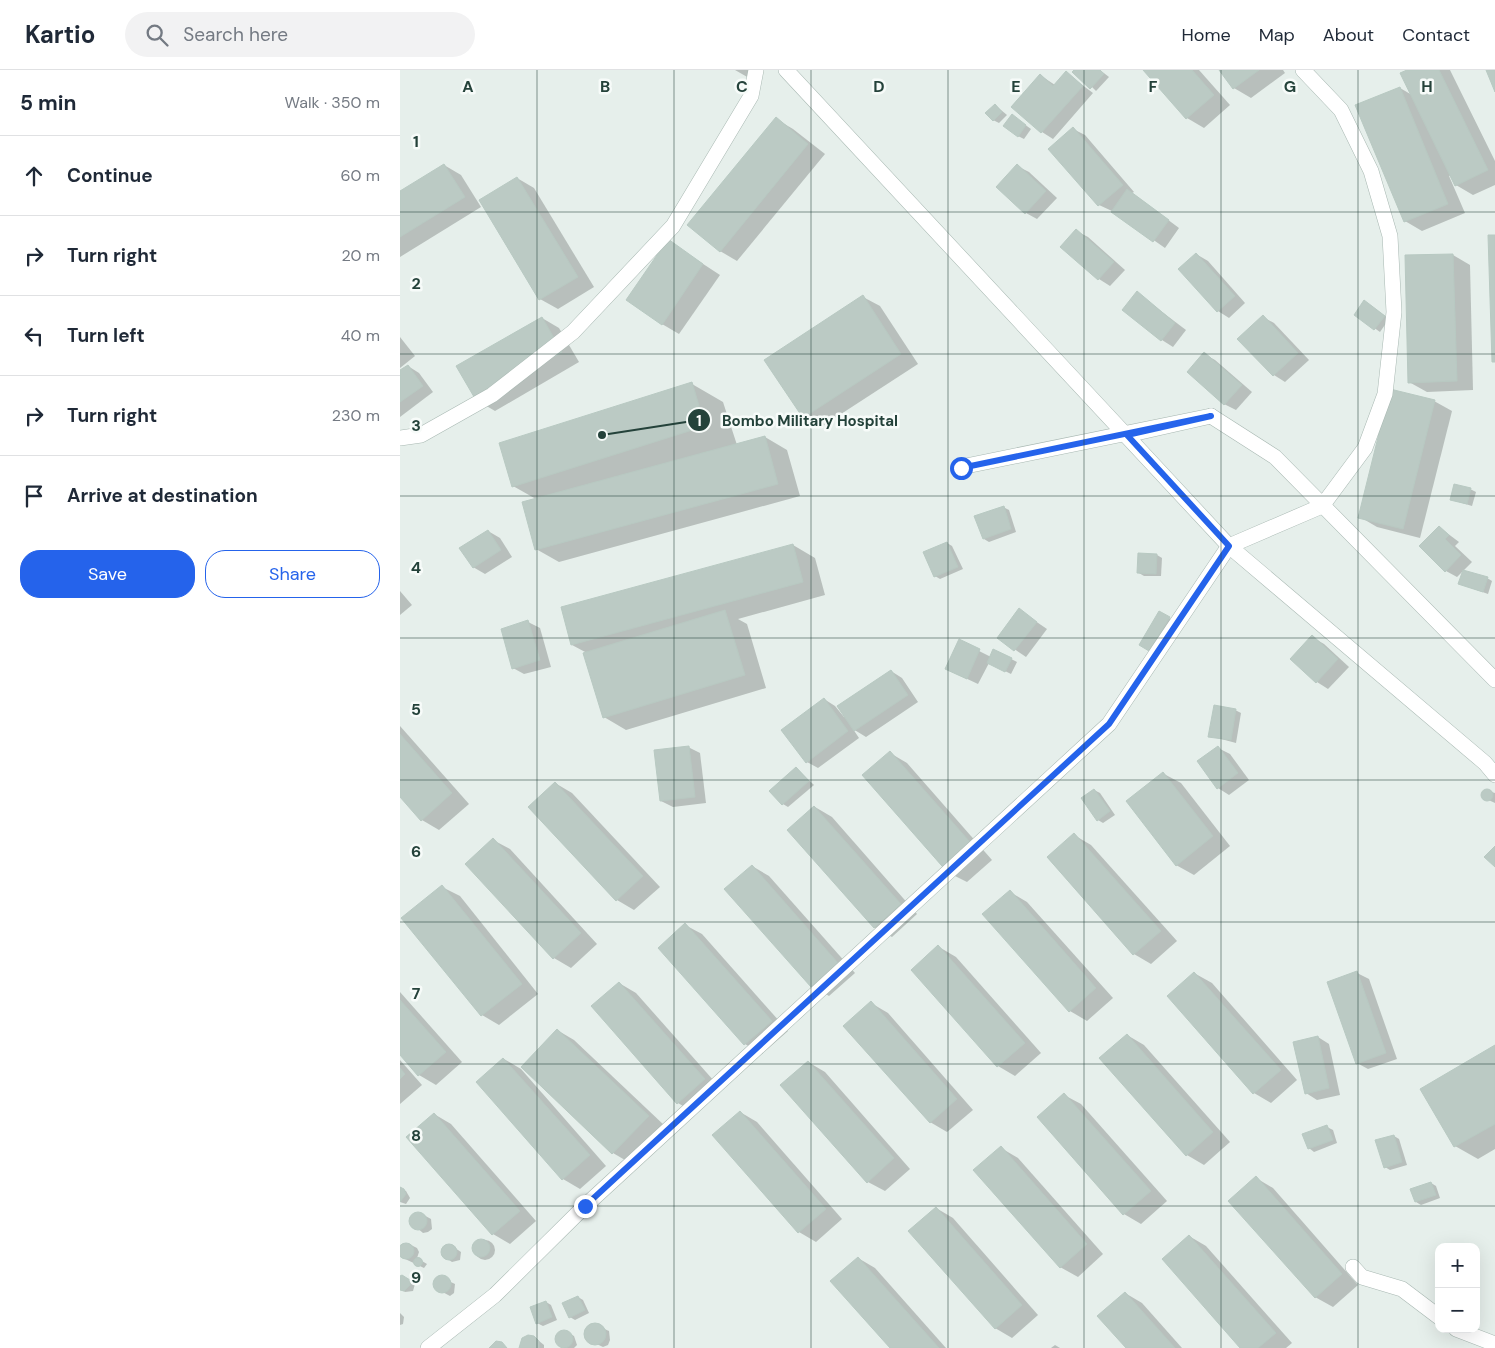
<!DOCTYPE html>
<html lang="en">
<head>
<meta charset="utf-8">
<style>
	:root { --surface:#fff; --page:#f2f2f3; --text:#1f2937; --muted:#747a83; --line:#e0e1e3; --accent:#2563eb }
	body { margin:0; font-family:"DM Sans",sans-serif; background:var(--page); color:var(--text) }
	.controls { position:absolute; right:15px; bottom:15px; display:grid; overflow:hidden; border-radius:10px; box-shadow:0 5px 20px #0002 }
	.controls button { width:45px; height:45px; display:grid; place-items:center; padding:0; border:0; border-bottom:1px solid var(--line); background:var(--surface); color:var(--text); font:25px sans-serif }
	.stop { position:absolute; width:15px; height:15px; margin:-11px; border:4px solid #2563eb; border-radius:50%; background:#fff }
	.stop.end { background:#2563eb; border-color:#fff; box-shadow:0 1px 5px #0008 }
	.list { margin:0; padding:0; list-style:none }
	h2 { display:flex; justify-content:space-between; align-items:center; height:65px; margin:0; padding:0 20px; font-size:21px }
	h2 small { font-size:16px; font-weight:400; color:var(--muted) }
	.list li { display:grid; grid-template-columns:32px 1fr auto; gap:15px; align-items:center; box-sizing:border-box; height:80px; padding:0 20px; border-top:1px solid var(--line) }
	.list b { display:block; font-size:19px; white-space:nowrap }
	.list em { font-size:16px; font-style:normal; color:var(--muted) }
	.actions { display:flex; gap:10px; padding:15px 20px }
	.actions a { flex:1; padding:11px 0; border:1px solid var(--accent); border-radius:20px; text-align:center; font-size:18px; color:var(--accent) }
	.actions .main { background:var(--accent); color:#fff }
	.icon { flex:none; width:28px; height:28px; fill:none; stroke:currentColor; stroke-width:2; stroke-linecap:round; stroke-linejoin:round }
	.map { position:relative; flex:none; width:1095px; height:1278px; overflow:hidden }
	header { display:flex; align-items:center; gap:30px; box-sizing:border-box; height:70px; padding:0 25px; background:var(--surface); border-bottom:1px solid var(--line) }
	header strong { font-size:24px }
	nav { display:flex; gap:28px; margin-inline-start:auto; font-size:18px }
	.search { width:350px; height:45px; background:var(--page); display:flex; align-items:center; gap:12px; box-sizing:border-box; padding:0 18px; border-radius:28px; color:var(--muted); font-size:19px }
	main { display:flex }
	aside { flex:1; background:var(--surface) }
	.map>svg:first-child { display:block }
	.shadow { fill:#0003 }
	.building { fill:#bbcac4; stroke:#b8c9c2 }
	.lines { fill:none; stroke-linecap:round; stroke-linejoin:round }
	.minor-casing { stroke:#a8b8b2; stroke-width:16 }
	.minor { stroke:#fff; stroke-width:15 }
	.route { stroke:#2563eb; stroke-width:6 }
	.grid { fill:none; stroke:#24423a; stroke-width:1; stroke-opacity:0.55 }
	.grid-label { font-size:16px; text-anchor:middle; font-weight:bold; fill:#24423a; stroke:#f7fbf9; stroke-width:5; stroke-linejoin:round; paint-order:stroke }
	.leader { fill:none; stroke:#24423a; stroke-width:2 }
	.callout-dot { fill:#24423a; stroke:#f7fbf9; stroke-width:2 }
	.mark-label { font-size:15px; text-anchor:middle; font-weight:bold; fill:#fff }
	.callout-label { font-size:15px; text-anchor:middle; font-weight:bold; fill:#24423a; stroke:#f7fbf9; stroke-width:5; stroke-linejoin:round; paint-order:stroke }
</style>
</head>
<body>
<header>
<strong>Kartio</strong>
<div class="search"><svg class="icon" aria-label="search" viewBox="0 0 24 24"><circle cx="10" cy="10" r="6"/><path d="M15 15l6 6"/></svg>Search here</div>
<nav><a>Home</a><a>Map</a><a>About</a><a>Contact</a></nav>
</header>
<main>
<aside>
<h2>5 min<small>Walk · 350 m</small></h2>
<ul class="list">
<li><svg class="icon" aria-label="ahead" viewBox="0 0 24 24"><path d="M12 20V5M6 11l6-6 6 6"/></svg><div><b>Continue</b></div><em>60 m</em></li>
<li><svg class="icon" aria-label="right" viewBox="0 0 24 24"><path d="M7 20v-9h11M14 6l5 5-5 5"/></svg><div><b>Turn right</b></div><em>20 m</em></li>
<li><svg class="icon" aria-label="left" viewBox="0 0 24 24"><path d="M17 20v-9H6M10 6l-5 5 5 5"/></svg><div><b>Turn left</b></div><em>40 m</em></li>
<li><svg class="icon" aria-label="right" viewBox="0 0 24 24"><path d="M7 20v-9h11M14 6l5 5-5 5"/></svg><div><b>Turn right</b></div><em>230 m</em></li>
<li><svg class="icon" aria-label="arrive" viewBox="0 0 24 24"><path d="M6 21V4h12l-3 4 3 4H6"/></svg><div><b>Arrive at destination</b></div></li>
</ul>
<div class="actions"><a class="main">Save</a><a>Share</a></div>
</aside>
<div class="map">
<svg width="1095" height="1278" viewBox="0 0 1095 1278">
	<rect width="100%" height="100%" fill="#e6efeb"/>
	<g class="shadow">
		<path d="M335,0H356L349,8Z"/>
		<path d="M675,0H700L709,7L696,21Z"/>
		<path d="M745,0H799L830,35L804,58L787,48Z"/>
		<path d="M820,0H883L885,3L851,28L834,18Z"/>
		<path d="M1010,0H1050L1095,91V115L1073,125L1056,115L1051,105L1049,106L1065,143L1022,161L1005,151L1000,18L1012,25Z"/>
		<path d="M666,3L693,23L653,69L642,62L612,36L640,5L655,15Z"/>
		<path d="M595,35L607,45L599,53L593,50Z"/>
		<path d="M376,49L393,59L425,84L337,191L320,181Z"/>
		<path d="M617,49L631,59L624,69L618,66Z"/>
		<path d="M673,59L685,65L734,122L732,123L779,158L765,178L712,141L699,135L650,79Z"/>
		<path d="M44,95L61,105L81,137L0,187V123Z"/>
		<path d="M617,96L629,102L657,128L637,149L626,143Z"/>
		<path d="M117,108L134,118L194,217L158,239L140,229Z"/>
		<path d="M676,161L688,167L725,200L710,216L699,209L662,177Z"/>
		<path d="M268,171L320,205L279,264L262,254Z"/>
		<path d="M796,184L808,191L845,233L829,248L818,241Z"/>
		<path d="M1053,185L1070,195L1073,320L1027,322L1009,312Z"/>
		<path d="M737,223L786,260L773,277L762,270Z"/>
		<path d="M463,227L480,236L518,294L421,357L403,347Z"/>
		<path d="M970,235L989,249L980,262L956,245Z"/>
		<path d="M863,247L874,253L909,290L885,312L874,305Z"/>
		<path d="M142,248L159,258L179,292L95,341L78,331Z"/>
		<path d="M0,267L15,286L0,298Z"/>
		<path d="M804,284L815,290L852,322L836,340L824,334Z"/>
		<path d="M8,296L19,303L33,322L0,347V302Z"/>
		<path d="M292,314L323,332L337,375L365,367L387,380L400,426L159,492L136,479V429L113,416Z"/>
		<path d="M1034,331L1052,341L1020,468L977,457L960,447Z"/>
		<path d="M1070,419L1076,422L1072,436L1052,430Z"/>
		<path d="M603,437L609,440L616,462L589,472L584,469Z"/>
		<path d="M1039,457L1059,472L1055,476L1072,492L1057,507L1046,501Z"/>
		<path d="M88,461L100,468L112,487L85,504L73,497Z"/>
		<path d="M547,473L552,476L563,499L540,509L535,506Z"/>
		<path d="M393,475L415,488L425,525L338,549L347,554L366,618L226,660L204,647L187,583L172,575Z"/>
		<path d="M757,485L762,488L761,506H744L739,503Z"/>
		<path d="M1087,508L1092,511L1088,524L1060,514Z"/>
		<path d="M0,521L12,535L0,545Z"/>
		<path d="M619,540L647,559L626,587L598,568Z"/>
		<path d="M760,543L774,551L755,583L740,574Z"/>
		<path d="M128,552L140,558L151,597L124,604L113,598Z"/>
		<path d="M912,567L924,574L949,597L928,619L917,612L892,589Z"/>
		<path d="M559,571L591,587L594,580L617,592L611,604L589,593L578,614L546,599Z"/>
		<path d="M491,601L502,608L518,632L466,667L453,659L459,668L418,698L407,692L424,629L435,636L444,647Z"/>
		<path d="M835,640L841,643L836,673L810,666Z"/>
		<path d="M0,656L69,734L39,760L22,750L0,725Z"/>
		<path d="M288,677L300,683L306,733L273,737L261,731Z"/>
		<path d="M818,678L830,684L849,710L829,725L818,718Z"/>
		<path d="M490,683L507,693L592,790L567,812L549,803Z"/>
		<path d="M397,699L414,715L388,737L383,734Z"/>
		<path d="M764,704L781,713L830,776L794,805L776,795Z"/>
		<path d="M155,713L172,723L260,817L234,840L217,830L130,737Z"/>
		<path d="M694,720L700,723L715,745L703,753L698,750Z"/>
		<path d="M1085,720L1095,723V733L1082,727Z"/>
		<path d="M415,737L432,747L517,844L492,867L474,857Z"/>
		<path d="M674,765L691,775L777,871L751,894L734,884L648,788Z"/>
		<path d="M93,770L110,779L197,874L171,898L154,888L66,794Z"/>
		<path d="M352,796L369,806L455,903L429,926L412,916Z"/>
		<path d="M42,817L60,826L138,924L99,955L82,945Z"/>
		<path d="M610,822L627,832L713,928L687,951L670,941Z"/>
		<path d="M285,855L302,864L388,961L362,984L345,974L260,878Z"/>
		<path d="M539,877L556,887L641,983L615,1006L598,996L513,900Z"/>
		<path d="M794,903L812,913L897,1010L871,1033L854,1023Z"/>
		<path d="M957,903L969,909L997,989L968,999L957,993Z"/>
		<path d="M219,913L236,923L322,1020L295,1043L278,1033Z"/>
		<path d="M0,922L62,992L36,1015L19,1005L0,984Z"/>
		<path d="M471,933L488,943L573,1040L547,1062L530,1052Z"/>
		<path d="M157,960L174,970L265,1056L230,1093L213,1083Z"/>
		<path d="M727,965L744,975L830,1072L804,1095L787,1085Z"/>
		<path d="M918,967L929,974L940,1025L917,1030L906,1023Z"/>
		<path d="M1095,977V1079L1078,1089L1055,1076L1022,1019Z"/>
		<path d="M104,989L121,999L206,1096L180,1119L163,1109Z"/>
		<path d="M0,990L22,1015L0,1034Z"/>
		<path d="M408,992L425,1002L510,1099L485,1121L468,1112Z"/>
		<path d="M664,1025L681,1034L767,1131L741,1154L724,1144Z"/>
		<path d="M340,1042L357,1052L442,1149L416,1172L399,1162Z"/>
		<path d="M34,1044L51,1054L136,1151L110,1174L93,1164Z"/>
		<path d="M927,1057L933,1060L937,1073L914,1082L909,1078Z"/>
		<path d="M994,1066L999,1069L1007,1095L990,1100L985,1097Z"/>
		<path d="M601,1078L618,1088L703,1184L678,1207L660,1197Z"/>
		<path d="M856,1108L873,1118L958,1215L933,1237L915,1227Z"/>
		<path d="M1031,1113L1036,1116L1040,1128L1021,1135L1016,1132Z"/>
		<path d="M0,1118L6,1121L10,1128L6,1134L0,1132Z"/>
		<path d="M536,1138L553,1148L638,1245L612,1268L595,1258Z"/>
		<path d="M20,1143L31,1149L32,1159L28,1162L23,1163L10,1152L15,1144Z"/>
		<path d="M789,1166L806,1176L892,1273L886,1278H842L763,1189Z"/>
		<circle cx="85" cy="1180" r="10"/>
		<path d="M1,1174L11,1175L17,1178L19,1182L17,1188L27,1194L24,1198L1,1187Z"/>
		<path d="M52,1176L61,1182L60,1190L52,1192L43,1186V1178Z"/>
		<path d="M458,1188L475,1198L546,1278H491L432,1211Z"/>
		<path d="M2,1206L15,1214L13,1221L5,1222L0,1219V1208Z"/>
		<path d="M40,1207L55,1214L54,1223L50,1226L35,1218L34,1214Z"/>
		<path d="M725,1223L742,1233L782,1278H728L699,1246Z"/>
		<path d="M178,1227L183,1230L189,1243L175,1250L170,1247Z"/>
		<path d="M146,1232L151,1235L157,1250L143,1256L137,1253Z"/>
		<path d="M0,1243L4,1247L3,1254L0,1255Z"/>
		<path d="M193,1254L209,1261L210,1270L208,1275L203,1277L188,1270L186,1261Z"/>
		<path d="M159,1263H168L174,1266L177,1275L174,1278H164L159,1275L156,1266Z"/>
		<path d="M134,1267L144,1275V1278H120L123,1269Z"/>
		<path d="M655,1275L660,1278H651Z"/>
	</g>
	<g class="building">
		<path d="M674,0H700L704,4L690,19L672,2Z"/>
		<path d="M743,0H792L814,25L786,49Z"/>
		<path d="M819,0H859L833,19Z"/>
		<path d="M1007,0H1039L1088,100L1055,116L1000,3Z"/>
		<path d="M1086,0H1095V22Z"/>
		<path d="M666,1L683,16L641,63L611,37L640,4L653,16Z"/>
		<path d="M1000,17L1048,134L1004,152L955,35Z"/>
		<path d="M595,34L602,42L593,51L585,43Z"/>
		<path d="M612,44L626,55L618,67L603,56Z"/>
		<path d="M376,47L408,74L320,182L287,155Z"/>
		<path d="M673,57L723,115L698,136L648,79Z"/>
		<path d="M44,94L65,127L0,167V121Z"/>
		<path d="M617,94L646,121L625,144L596,117Z"/>
		<path d="M117,107L178,207L139,230L79,130Z"/>
		<path d="M727,119L769,150L753,172L711,142Z"/>
		<path d="M676,159L714,192L698,210L660,177Z"/>
		<path d="M1088,165H1095V292H1092Z"/>
		<path d="M268,169L303,194L262,255L226,230Z"/>
		<path d="M796,183L835,226L817,242L778,199Z"/>
		<path d="M1053,184L1057,311L1008,313L1005,185Z"/>
		<path d="M737,221L775,253L761,271L722,240Z"/>
		<path d="M463,225L501,284L403,348L364,290Z"/>
		<path d="M964,230L985,246L974,260L954,245Z"/>
		<path d="M863,245L898,283L873,306L837,269Z"/>
		<path d="M142,247L162,282L77,332L56,296Z"/>
		<path d="M804,282L842,315L824,335L787,302Z"/>
		<path d="M8,295L23,316L0,332V300Z"/>
		<path d="M292,312L305,356L112,417L99,373Z"/>
		<path d="M990,319L1035,330L1003,459L958,448Z"/>
		<path d="M365,366L378,414L135,480L122,432Z"/>
		<path d="M1054,414L1071,418L1067,434L1050,430Z"/>
		<path d="M604,436L611,459L583,469L574,446Z"/>
		<path d="M1039,456L1049,465L1045,469L1061,485L1045,502L1019,476Z"/>
		<path d="M88,460L101,480L73,498L59,478Z"/>
		<path d="M547,472L558,497L534,507L523,482Z"/>
		<path d="M393,474L403,512L171,575L161,537Z"/>
		<path d="M738,483L757,484L756,504L737,503Z"/>
		<path d="M1063,500L1088,507L1083,522L1058,514Z"/>
		<path d="M619,538L637,552L614,581L597,568Z"/>
		<path d="M325,540L345,605L203,648L183,583Z"/>
		<path d="M759,541L770,547L749,581L739,575Z"/>
		<path d="M128,550L140,590L112,599L101,559Z"/>
		<path d="M912,565L938,589L916,613L890,589Z"/>
		<path d="M559,569L580,579L567,609L545,599Z"/>
		<path d="M593,579L612,588L605,602L587,593Z"/>
		<path d="M491,600L508,625L454,661L437,636Z"/>
		<path d="M424,628L448,661L406,693L381,660Z"/>
		<path d="M814,635L836,639L831,670L808,667Z"/>
		<path d="M0,664L52,723L21,751L0,727Z"/>
		<path d="M289,676L295,727L260,731L254,680Z"/>
		<path d="M818,676L838,703L817,719L797,691Z"/>
		<path d="M490,681L576,779L549,804L462,705Z"/>
		<path d="M396,697L409,711L382,735L369,721Z"/>
		<path d="M763,702L813,766L776,796L726,731Z"/>
		<path d="M155,712L243,806L216,831L128,737Z"/>
		<circle cx="1087" cy="725" r="6"/>
		<path d="M694,719L710,741L697,751L681,728Z"/>
		<path d="M414,736L501,834L474,858L387,760Z"/>
		<path d="M674,763L761,861L733,885L647,787Z"/>
		<path d="M93,768L181,863L153,889L65,794Z"/>
		<path d="M1095,776V797L1084,787Z"/>
		<path d="M352,795L438,893L411,917L324,819Z"/>
		<path d="M42,815L122,914L81,946L1,848Z"/>
		<path d="M610,820L696,918L669,942L582,844Z"/>
		<path d="M285,853L372,951L344,975L258,878Z"/>
		<path d="M538,875L625,973L597,997L511,900Z"/>
		<path d="M957,901L986,983L956,994L927,912Z"/>
		<path d="M794,902L881,1000L853,1024L767,926Z"/>
		<path d="M219,912L305,1009L277,1034L191,936Z"/>
		<path d="M0,930L46,982L18,1006L0,985Z"/>
		<path d="M471,931L557,1029L530,1053L443,956Z"/>
		<path d="M157,959L249,1046L212,1084L121,997Z"/>
		<path d="M727,964L813,1062L786,1086L699,988Z"/>
		<path d="M918,966L929,1018L905,1024L893,972Z"/>
		<path d="M1095,975V1054L1054,1077L1020,1019Z"/>
		<path d="M103,988L190,1085L162,1110L76,1012Z"/>
		<path d="M408,991L494,1088L467,1113L380,1015Z"/>
		<path d="M0,998L5,1004L0,1009Z"/>
		<path d="M664,1023L751,1121L723,1145L637,1047Z"/>
		<path d="M340,1041L426,1139L398,1163L312,1065Z"/>
		<path d="M34,1043L120,1141L92,1165L6,1067Z"/>
		<path d="M927,1055L933,1070L908,1079L902,1064Z"/>
		<path d="M994,1065L1002,1092L984,1098L975,1070Z"/>
		<path d="M601,1076L687,1174L660,1198L573,1100Z"/>
		<path d="M856,1106L942,1204L915,1228L828,1131Z"/>
		<path d="M1031,1112L1036,1125L1015,1132L1010,1119Z"/>
		<path d="M0,1117L4,1119L6,1124L0,1132Z"/>
		<path d="M536,1137L622,1235L595,1259L508,1161Z"/>
		<circle cx="18" cy="1151" r="9"/>
		<path d="M789,1165L876,1263L858,1278H840L762,1189Z"/>
		<circle cx="81" cy="1178" r="9"/>
		<circle cx="6" cy="1181" r="8"/>
		<circle cx="49" cy="1182" r="8"/>
		<path d="M458,1187L539,1278H490L430,1211Z"/>
		<circle cx="18" cy="1192" r="4.5"/>
		<path d="M2,1205L10,1210V1215L4,1221L0,1220V1206Z"/>
		<circle cx="42" cy="1214" r="9"/>
		<path d="M725,1222L775,1278H726L697,1246Z"/>
		<path d="M178,1226L185,1240L169,1248L162,1233Z"/>
		<path d="M146,1231L152,1247L136,1254L130,1237Z"/>
		<circle cx="195" cy="1264" r="11"/>
		<circle cx="164" cy="1269" r="9"/>
		<path d="M128,1265L134,1266L139,1271V1278H119L122,1268Z"/>
		<path d="M96,1271L102,1272L107,1278H89Z"/>
	</g>
	<g class="lines">
		<g class="minor-casing">
			<g id="minor">
				<path d="M386,0L829,476L1085,693L1095,705"/>
				<path d="M811,346L875,387L1095,610"/>
				<path d="M0,368L21,365L92,325L173,262L273,156L351,26L356,0"/>
				<path d="M561,397L811,346L727,365"/>
				<path d="M953,1197L962,1207L1002,1219L1039,1247"/>
				<path d="M1056,1259L1095,1274"/>
				<path d="M28,1278L95,1225L185,1136L709,654L829,476L922,436L965,378L985,324L994,242L990,166L971,101L941,40L903,0"/>
			</g>
		</g>
		<use href="#minor" class="minor"/>
	</g>
	<g class="lines">
		<path class="route" d="M185,1136L709,654L829,476L727,365L811,346L561,398"/>
	</g>
	<path class="grid" d="M137,0V1278M274,0V1278M411,0V1278M548,0V1278M684,0V1278M821,0V1278M958,0V1278M0,142H1095M0,284H1095M0,426H1095M0,568H1095M0,710H1095M0,852H1095M0,994H1095M0,1136H1095"/>
	<g class="grid-label">
		<text x="68" y="22">A</text>
		<text x="205" y="22">B</text>
		<text x="342" y="22">C</text>
		<text x="479" y="22">D</text>
		<text x="616" y="22">E</text>
		<text x="753" y="22">F</text>
		<text x="890" y="22">G</text>
		<text x="1027" y="22">H</text>
		<text x="16" y="77">1</text>
		<text x="16" y="219">2</text>
		<text x="16" y="361">3</text>
		<text x="16" y="503">4</text>
		<text x="16" y="645">5</text>
		<text x="16" y="787">6</text>
		<text x="16" y="929">7</text>
		<text x="16" y="1071">8</text>
		<text x="16" y="1213">9</text>
	</g>
	<path class="leader" d="M202 365L299 350"/>
	<g class="callout-dot">
		<circle cx="202" cy="365" r="5"/>
		<circle cx="299" cy="350" r="12"/>
	</g>
	<g class="mark-label">
		<text x="299" y="356">1</text>
	</g>
	<g class="callout-label">
		<text x="410" y="356">Bombo Military Hospital</text>
	</g>
</svg>
<div class="controls">
<button>+</button>
<button>−</button>
</div>
<div class="stop" style="left:561px;top:398px"></div>
<div class="stop end" style="left:185px;top:1136px"></div>
</div>
</main>
</body>
</html>
